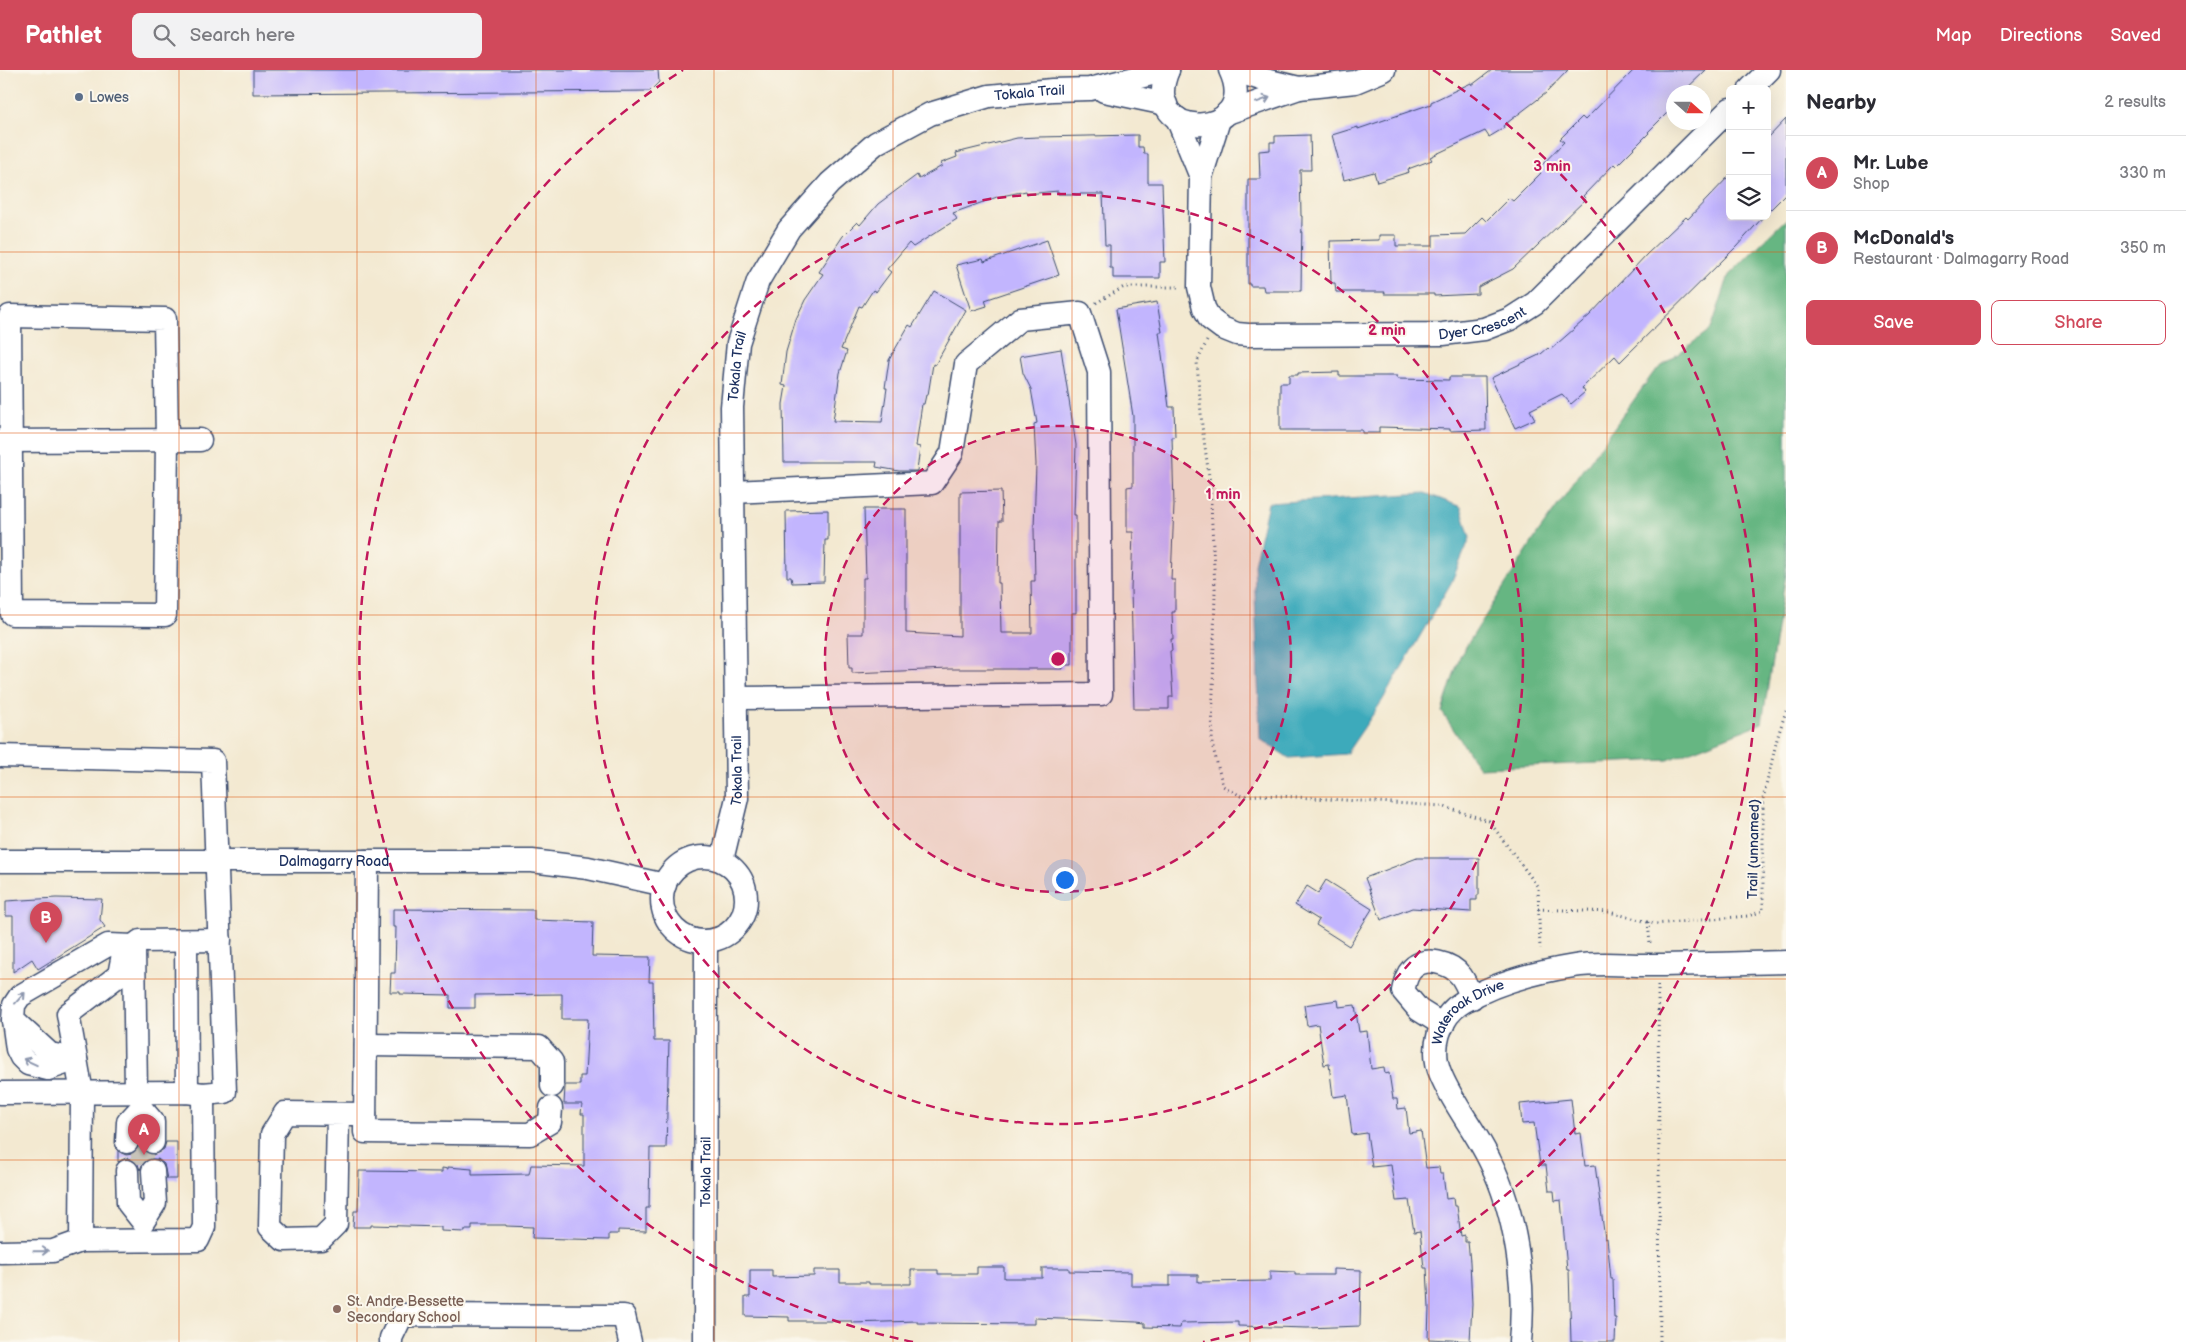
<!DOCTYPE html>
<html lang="en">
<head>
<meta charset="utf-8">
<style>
	:root { --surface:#fff; --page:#f2f2f3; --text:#2b2b33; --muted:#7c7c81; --line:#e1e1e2; --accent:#d1495b }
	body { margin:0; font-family:"Balsamiq Sans",sans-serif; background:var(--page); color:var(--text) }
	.controls { position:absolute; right:15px; top:15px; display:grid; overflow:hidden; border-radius:8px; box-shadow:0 5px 20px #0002 }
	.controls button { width:45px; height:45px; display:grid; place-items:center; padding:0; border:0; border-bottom:1px solid var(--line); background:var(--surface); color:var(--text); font:25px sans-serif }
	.compass { position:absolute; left:1666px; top:15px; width:45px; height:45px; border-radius:50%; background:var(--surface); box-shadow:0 5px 20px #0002; rotate:111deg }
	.you { position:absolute; left:1064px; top:809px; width:18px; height:18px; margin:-12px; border:4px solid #fff; border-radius:50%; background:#1a73e8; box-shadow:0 0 0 8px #1a73e833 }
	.badge { display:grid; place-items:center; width:32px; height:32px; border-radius:50%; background:var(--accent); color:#fff; font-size:16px; font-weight:700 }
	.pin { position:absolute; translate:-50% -41px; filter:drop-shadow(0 1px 2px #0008) }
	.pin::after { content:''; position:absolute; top:26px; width:18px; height:15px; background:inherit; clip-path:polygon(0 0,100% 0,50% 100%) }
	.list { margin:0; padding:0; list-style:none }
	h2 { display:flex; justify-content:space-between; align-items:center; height:65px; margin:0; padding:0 20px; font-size:21px }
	h2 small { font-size:16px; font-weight:400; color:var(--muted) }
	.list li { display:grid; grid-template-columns:32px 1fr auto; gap:15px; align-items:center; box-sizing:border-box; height:75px; padding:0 20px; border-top:1px solid var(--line) }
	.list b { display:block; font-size:19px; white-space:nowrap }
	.list p { margin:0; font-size:16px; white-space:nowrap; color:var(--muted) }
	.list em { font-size:16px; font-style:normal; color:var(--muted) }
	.actions { display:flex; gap:10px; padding:15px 20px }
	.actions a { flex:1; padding:11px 0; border:1px solid var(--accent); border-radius:8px; text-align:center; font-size:18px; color:var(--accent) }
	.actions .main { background:var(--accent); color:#fff }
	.icon { flex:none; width:28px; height:28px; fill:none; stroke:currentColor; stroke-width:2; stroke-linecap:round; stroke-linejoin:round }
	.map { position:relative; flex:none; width:1786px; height:1272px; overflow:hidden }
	header { display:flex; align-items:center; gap:30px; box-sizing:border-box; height:70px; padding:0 25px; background:var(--accent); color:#fff }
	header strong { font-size:24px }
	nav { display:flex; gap:28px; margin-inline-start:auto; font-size:18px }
	.search { width:350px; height:45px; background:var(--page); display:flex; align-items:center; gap:12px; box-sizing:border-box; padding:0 18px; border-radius:8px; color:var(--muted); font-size:19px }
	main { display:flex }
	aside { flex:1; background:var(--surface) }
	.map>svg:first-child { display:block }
	.forest { fill:#66b682; stroke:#407270 }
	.water { fill:#3daabb; stroke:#2c6c8c }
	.building { fill:#c2b5fe }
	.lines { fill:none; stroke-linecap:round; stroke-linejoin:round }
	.minor-tunnel { stroke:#c8c4ba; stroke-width:22; stroke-dasharray:22 11; stroke-linecap:butt }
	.minor-casing { stroke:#3b4b6f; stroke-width:25 }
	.path { stroke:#3b4b6f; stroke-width:3; stroke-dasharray:1 4; stroke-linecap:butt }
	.minor { stroke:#fff; stroke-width:22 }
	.oneway { stroke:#8d97ae }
	.grid { fill:none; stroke:#de5710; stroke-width:1; stroke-opacity:0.55 }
	.ring { fill:none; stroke:#c2185b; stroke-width:2.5; stroke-dasharray:9 6 }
	.service-dot { fill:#5c6f8a; stroke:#fbf7ec; stroke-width:2 }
	.education-dot { fill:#8d6e63; stroke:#fbf7ec; stroke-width:2 }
	.labels { text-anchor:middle; stroke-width:4; stroke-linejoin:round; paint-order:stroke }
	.street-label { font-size:14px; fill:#1b2f5e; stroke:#fbf7ec }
	.service-label { font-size:14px; fill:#4e5e75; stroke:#fbf7ec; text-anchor:start }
	.education-label { font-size:14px; fill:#785e54; stroke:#fbf7ec; text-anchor:start }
	.centre { fill:#c2185b; stroke:#fbf7ec; stroke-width:2.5 }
	.ring-label { font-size:15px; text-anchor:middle; font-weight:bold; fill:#c2185b; stroke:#fbf7ec; stroke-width:4; stroke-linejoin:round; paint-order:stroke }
</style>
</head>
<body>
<header>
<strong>Pathlet</strong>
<div class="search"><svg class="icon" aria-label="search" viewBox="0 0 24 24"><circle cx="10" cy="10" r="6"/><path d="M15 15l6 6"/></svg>Search here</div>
<nav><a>Map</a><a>Directions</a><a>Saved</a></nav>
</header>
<main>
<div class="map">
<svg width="1786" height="1272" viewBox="0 0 1786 1272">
	<rect width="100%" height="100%" fill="#fbf7ec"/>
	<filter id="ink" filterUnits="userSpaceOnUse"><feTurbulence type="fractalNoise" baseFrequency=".02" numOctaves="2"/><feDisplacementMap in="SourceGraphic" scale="10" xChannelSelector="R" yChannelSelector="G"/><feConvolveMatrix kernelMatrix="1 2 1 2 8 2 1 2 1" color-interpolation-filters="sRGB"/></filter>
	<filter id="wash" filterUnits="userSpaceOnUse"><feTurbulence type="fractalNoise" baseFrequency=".0096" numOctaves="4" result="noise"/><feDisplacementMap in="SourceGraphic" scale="20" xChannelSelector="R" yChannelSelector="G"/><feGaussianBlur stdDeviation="1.12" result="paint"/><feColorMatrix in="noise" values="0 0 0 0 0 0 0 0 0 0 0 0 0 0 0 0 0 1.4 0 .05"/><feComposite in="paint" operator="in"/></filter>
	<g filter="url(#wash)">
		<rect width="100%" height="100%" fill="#f3e9d1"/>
		<path class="forest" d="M1786,149V504L1762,653L1668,690L1479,698L1442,642L1460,586L1538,463L1654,302L1711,259L1729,205Z"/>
		<path class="water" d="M1425,423L1461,437L1470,468L1451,513L1382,631L1346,684L1289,688L1260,669L1254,494L1268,433Z"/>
		<g id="blocks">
			<g class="building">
				<path d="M253,0H658L659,12L650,21L253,24Z"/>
				<path d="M1492,0H1568L1546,23L1503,56L1504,58L1489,67L1485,61L1430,87L1432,90L1408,99L1409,102L1377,112L1374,102L1344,110L1332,65L1358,57V59L1431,34V32L1471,13L1472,15Z"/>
				<path d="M1634,0H1706L1683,22H1674V32L1671,35L1673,37L1648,62L1649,63L1616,96L1614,94L1583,126L1586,129L1513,199L1478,217V224L1434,226V224H1384L1385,222H1336L1335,213H1331L1330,171L1379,170V165H1396V176H1433V165L1465,164L1482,147L1486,151L1509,128L1513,131L1541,103L1537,100L1564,72L1560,69L1582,47L1585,50Z"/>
				<path d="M1786,49V124L1767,143V69Z"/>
				<path d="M1138,65V77H1143L1144,84H1148V113H1162L1165,192H1160V208H1113V198H1110V175H1105L1103,124H1058V121L1027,124L1026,121L997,127L953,143L957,149L913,177L909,173L887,199L891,202L876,222L873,220L862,237L859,236L841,279L847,281L840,303L833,351L882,352L887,318H885L889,290L909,255L912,257L934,221L966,240L935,295L933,294L928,325H926L924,334H922L916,376L920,377L917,401H899L876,397L877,392H784L783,334L786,316L782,315L786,282L796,249L805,230L823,204L819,202L843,166L857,152L860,155L878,134L917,105L919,109L942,96L941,93L957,87L956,83L964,81L1017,68L1038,67Z"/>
				<path d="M1310,65L1311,100H1300L1301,146H1302L1301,221H1264L1263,216H1250V214H1248V109H1260L1259,81L1270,80V72H1275V66Z"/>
				<path d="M1730,105V146H1764L1736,177L1620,292L1615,286L1582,318L1585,322L1571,334L1562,324L1530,340L1535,349L1515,358L1491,308L1541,284L1548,278L1550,280L1590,245L1647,184L1686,147L1688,149Z"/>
				<path d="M1047,170L1059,205L985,230L987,236L971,241L956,195L983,189L984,192Z"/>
				<path d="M1157,232L1162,262H1159L1169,337H1174L1175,367H1172L1174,435L1171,510H1175V542H1172L1173,569H1171L1172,581H1170L1173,627H1169V639H1134L1131,520L1133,462H1127V417L1133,416V346L1116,239Z"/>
				<path d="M1061,279L1076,375L1074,445H1076V543H1072V595H1063V599H949L852,603V598H849L848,564H863V508H866L864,439H906V563L960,566V422L1001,421L1002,451H999L998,513H1000L1001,563H1032L1031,511H1035L1034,459L1036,394L1034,354L1037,353L1031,319L1023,303L1020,286Z"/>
				<path d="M1339,302V306H1397V309L1449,310V307H1485L1486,360L1450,361V359L1379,357V363H1362V360H1280V313H1289V305H1298V303Z"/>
				<path d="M828,440V470H825L824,512L792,513L791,507H787L786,441Z"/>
				<path d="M1417,788H1479V825H1477V830H1471V842L1412,838L1381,850L1365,808Z"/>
				<path d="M1326,810L1372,839L1349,876L1316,855L1319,850L1295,835L1307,816L1318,823Z"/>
				<path d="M56,828L102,829L100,850L105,857L38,899L32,889L13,902V846H6V831Z"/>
				<path d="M393,839L534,840V850L593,852L592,886L650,887L649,912H653L654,971H669L666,1078H650L649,1138H646V1161L618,1160V1164H609V1170L532,1168L533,1157L506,1156V1155H472V1160H465V1162L441,1161V1157L371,1155V1157H353L354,1141H358L359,1101L442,1102V1098L448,1099V1097L472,1099V1105L529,1104L531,1095L584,1096V1044H581L582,1034H564L565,1017V1015H580V1006H585L588,949H562V924L475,925V938H450V925L400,924V922H390L391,903H395L396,857H393Z"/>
				<path d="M1338,930L1339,937L1355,935L1359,962L1367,961L1371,999L1384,997L1385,1004L1389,1003L1393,1029H1397L1398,1039L1406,1038L1409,1063L1421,1061L1426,1098L1439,1097L1440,1104H1443L1446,1129L1453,1128L1454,1136H1457L1461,1166L1465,1165V1172H1468L1470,1192L1472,1234L1470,1271L1428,1269L1429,1238L1427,1198H1424L1420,1161L1414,1162L1409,1130L1396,1131L1391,1095L1372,1097L1367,1063L1352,1065L1347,1025L1333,1027L1329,994L1324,995L1318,954L1307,956L1304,935Z"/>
				<path d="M1571,1029L1575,1064L1581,1063L1585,1096L1595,1095L1605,1169L1607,1168L1611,1209H1613L1614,1248H1616L1615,1272H1571L1569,1200H1567L1561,1130L1555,1131L1554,1121H1549L1546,1095H1540L1534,1053L1522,1054L1520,1034Z"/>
				<path d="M166,1072H177V1109H167L164,1094L158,1089L146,1090L142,1095L140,1100L138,1094L133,1089L126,1088L118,1092V1081L126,1085L133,1084L138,1080L140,1073L146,1083L153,1085L164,1079Z"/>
				<path d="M977,1197H1004V1208H1042V1198H1069V1201L1131,1202V1216H1170V1205H1198V1212L1270,1211V1201L1295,1202V1205H1333V1199L1361,1200L1360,1256L1307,1258L1238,1256V1252L1181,1253L1180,1258L1145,1257V1253L1137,1252L1035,1248V1254L917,1253V1251L852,1253V1251H789V1247L745,1246V1227H750V1200H772V1207L814,1206V1200H840V1212H869V1214H911V1200H938V1204H977Z"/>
			</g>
		</g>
	</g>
	<g filter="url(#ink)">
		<use href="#blocks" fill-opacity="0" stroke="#3b4b6f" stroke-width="1"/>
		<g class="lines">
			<path class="minor-tunnel" d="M142,1072V1101"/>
			<g class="minor-casing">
				<g id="minor">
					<path d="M1168,0C1137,75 1263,70 1230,0"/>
					<path d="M1233,0L1261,9L1299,18"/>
					<path d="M1750,19L1769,0"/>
					<path d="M1104,21L1166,34"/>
					<path d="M1227,43L1299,18L1355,12L1384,0"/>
					<path d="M1177,48L1201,107"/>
					<path id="s1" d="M1219,50L1201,107L1199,217L1204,238L1210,249L1222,258L1237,264L1248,265L1443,264L1484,259L1510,249L1535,233L1730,39"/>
					<path d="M10,246L165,249L167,370L165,545L12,544Z"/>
					<path d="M0,371L200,370"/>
					<path d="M733,422L932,413L952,383L966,294L1020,249L1080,243L1099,302L1101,624L736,628"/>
					<path d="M0,686L213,691L225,1022L203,1024L187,1022L0,1023"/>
					<circle cx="704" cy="829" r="42"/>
					<path id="s2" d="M722,790L737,728L732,337L738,273L758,211L789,159L830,113L876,73L930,44L989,26L1052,20L1090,19L1168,0"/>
					<path id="s3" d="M0,791H532L588,798L665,815"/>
					<path d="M367,791L365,1062L530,1064L550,1052L551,1038"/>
					<path d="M186,871L187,1022"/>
					<path d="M13,950L17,979L21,987L28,994L48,999L68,992"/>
					<path d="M1443,955L1419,940L1403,921C1405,913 1406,905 1412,899C1425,885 1451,893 1461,906C1466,913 1469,921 1472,928"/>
					<path d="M366,975L539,977L552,992V1016"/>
					<path d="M76,989L50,984L13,950L14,935L20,926L108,875L134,876L136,1022"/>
					<path d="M203,1024L204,1157L198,1170L81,1171L82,1023L68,944L119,905L123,884L140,871L220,870"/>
					<path d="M338,1044L336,1154L321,1169L284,1170L270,1157L272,1064L285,1043L365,1044"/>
					<path d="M127,1072L128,1052L141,1038L153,1052V1072"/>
					<path d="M127,1101L128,1133L143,1152L155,1133L153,1101"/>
					<path d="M0,1182L53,1181L81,1171"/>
					<path d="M391,1272V1268L402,1245L624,1246L630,1272"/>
					<path id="s4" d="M705,1272L706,871"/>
					<path id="s5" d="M1520,1272C1526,1215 1516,1143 1490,1091C1476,1061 1454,1036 1441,1005C1430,980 1438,947 1463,932C1495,913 1537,902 1574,896C1597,892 1623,895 1646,895C1693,895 1739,893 1786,892"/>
				</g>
			</g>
			<g class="path">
				<path d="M1096,233L1124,217H1180"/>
				<path d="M1207,271L1197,292L1202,356L1210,413L1215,518L1212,674L1223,716L1241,726L1263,725L1442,736L1489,751L1538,817L1540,879"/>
				<path d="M1538,839L1609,842L1655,854L1748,846L1763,841V729L1777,669L1786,641"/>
				<path d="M1648,852L1650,874"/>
				<path d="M1658,915L1660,1272"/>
			</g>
			<use href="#minor" class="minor"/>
		</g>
		<defs><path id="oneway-shaft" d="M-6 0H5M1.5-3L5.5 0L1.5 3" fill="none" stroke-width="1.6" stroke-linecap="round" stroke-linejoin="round" transform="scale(1.25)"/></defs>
		<g class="oneway">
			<use href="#oneway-shaft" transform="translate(1263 30) rotate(-20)"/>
			<use href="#oneway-shaft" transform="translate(20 928) rotate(-48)"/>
			<use href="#oneway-shaft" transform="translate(30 992) rotate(-155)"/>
			<use href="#oneway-shaft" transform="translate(41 1181) rotate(-1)"/>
		</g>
	</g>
	<path class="grid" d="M179,0V1272M357,0V1272M536,0V1272M714,0V1272M893,0V1272M1072,0V1272M1250,0V1272M1429,0V1272M1607,0V1272M0,182H1786M0,363H1786M0,545H1786M0,727H1786M0,909H1786M0,1090H1786"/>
	<circle cx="1058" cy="589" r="233" fill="#c2185b" fill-opacity=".12"/>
	<g class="ring">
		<circle cx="1058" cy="589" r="233"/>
		<circle cx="1058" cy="589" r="465"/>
		<path d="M913 1272A698 698 0 0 1 683 0M1433 0A698 698 0 0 1 1203 1272"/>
	</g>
	<circle class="service-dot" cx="79" cy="27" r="5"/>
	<circle class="education-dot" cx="337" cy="1239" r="5"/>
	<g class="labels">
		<g class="street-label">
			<text dy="5" stroke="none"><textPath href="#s2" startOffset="931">Tokala Trail</textPath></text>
			<text dy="5" stroke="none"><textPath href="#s1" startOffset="482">Dyer Crescent</textPath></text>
			<text dy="5" stroke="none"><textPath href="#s2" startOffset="496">Tokala Trail</textPath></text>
			<text dy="5" stroke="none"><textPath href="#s2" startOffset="91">Tokala Trail</textPath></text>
			<text transform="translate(1753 779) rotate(-89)" y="5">Trail (unnamed)</text>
			<text dy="5" stroke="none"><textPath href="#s3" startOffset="334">Dalmagarry Road</textPath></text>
			<text dy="5" stroke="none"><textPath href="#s5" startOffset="364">Wateroak Drive</textPath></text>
			<text dy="5" stroke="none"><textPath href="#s4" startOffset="170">Tokala Trail</textPath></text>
		</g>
		<g class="service-label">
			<text x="89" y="32">Lowes</text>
		</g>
		<g class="education-label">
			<text x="347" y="1236">St. Andre Bessette<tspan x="347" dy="16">Secondary School</tspan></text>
		</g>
	</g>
	<circle cx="1058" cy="589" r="8" class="centre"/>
	<g class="ring-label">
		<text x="1552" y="101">3 min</text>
		<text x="1387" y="265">2 min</text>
		<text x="1223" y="429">1 min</text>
	</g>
</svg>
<div class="controls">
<button>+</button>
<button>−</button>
<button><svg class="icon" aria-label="layers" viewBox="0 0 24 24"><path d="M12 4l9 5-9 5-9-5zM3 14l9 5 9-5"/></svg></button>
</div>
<svg class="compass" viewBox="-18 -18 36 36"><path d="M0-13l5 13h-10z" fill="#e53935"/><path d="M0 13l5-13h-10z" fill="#7c7c81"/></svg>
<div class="you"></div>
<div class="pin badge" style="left:144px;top:1085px">A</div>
<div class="pin badge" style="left:46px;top:873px">B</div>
</div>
<aside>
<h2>Nearby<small>2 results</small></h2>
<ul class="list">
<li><span class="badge">A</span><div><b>Mr. Lube</b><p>Shop</p></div><em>330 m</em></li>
<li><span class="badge">B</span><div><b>McDonald's</b><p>Restaurant · Dalmagarry Road</p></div><em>350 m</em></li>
</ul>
<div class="actions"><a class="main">Save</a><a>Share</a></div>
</aside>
</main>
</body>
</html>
